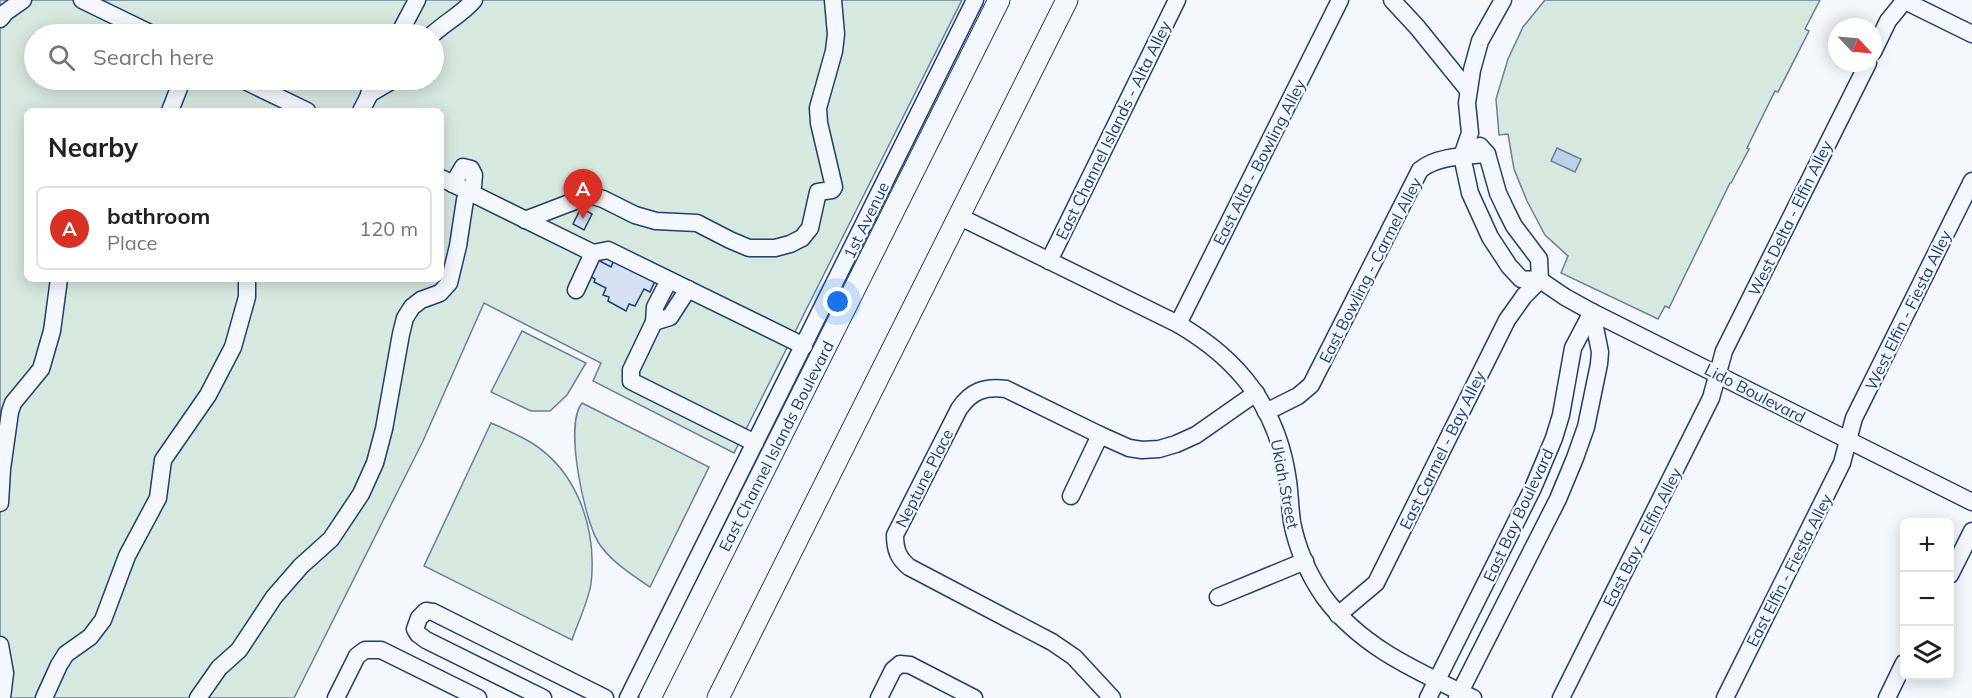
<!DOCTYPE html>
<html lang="en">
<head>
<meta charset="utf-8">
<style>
	:root { --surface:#fff; --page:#f2f2f2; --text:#202124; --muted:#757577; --line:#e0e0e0; --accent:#d93025 }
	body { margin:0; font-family:Mulish,sans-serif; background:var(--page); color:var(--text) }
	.controls { position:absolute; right:18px; bottom:18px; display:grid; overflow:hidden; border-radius:9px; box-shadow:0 3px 15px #0003 }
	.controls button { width:54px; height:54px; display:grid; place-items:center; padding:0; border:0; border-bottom:2px solid var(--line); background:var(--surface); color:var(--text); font:30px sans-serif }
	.compass { position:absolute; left:1828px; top:18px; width:54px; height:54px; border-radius:50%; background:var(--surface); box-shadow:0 3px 15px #0003; rotate:116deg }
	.you { position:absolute; left:838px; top:302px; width:21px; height:21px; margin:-15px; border:4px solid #fff; border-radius:50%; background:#1a73e8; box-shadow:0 0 0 9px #1a73e833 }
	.badge { display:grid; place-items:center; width:39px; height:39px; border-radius:50%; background:var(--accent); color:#fff; font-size:20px; font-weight:700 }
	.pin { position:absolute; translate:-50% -50px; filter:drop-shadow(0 2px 3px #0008) }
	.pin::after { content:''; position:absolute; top:32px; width:21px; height:18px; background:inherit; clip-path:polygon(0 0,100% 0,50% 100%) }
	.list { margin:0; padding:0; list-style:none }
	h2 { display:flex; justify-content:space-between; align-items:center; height:78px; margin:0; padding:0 24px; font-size:26px }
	h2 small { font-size:20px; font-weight:400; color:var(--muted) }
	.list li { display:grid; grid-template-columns:39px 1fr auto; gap:18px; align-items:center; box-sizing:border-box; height:84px; margin:0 12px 12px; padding:0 12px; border:2px solid var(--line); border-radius:9px }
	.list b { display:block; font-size:22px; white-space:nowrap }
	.list p { margin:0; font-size:20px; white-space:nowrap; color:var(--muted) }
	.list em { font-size:20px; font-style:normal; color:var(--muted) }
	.icon { flex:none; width:33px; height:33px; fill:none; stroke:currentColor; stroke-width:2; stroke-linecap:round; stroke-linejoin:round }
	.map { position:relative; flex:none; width:1972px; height:698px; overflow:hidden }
	.search { position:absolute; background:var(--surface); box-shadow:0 3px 15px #0003; left:24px; top:24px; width:420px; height:66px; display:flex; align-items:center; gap:15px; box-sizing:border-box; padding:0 21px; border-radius:33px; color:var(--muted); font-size:22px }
	.panel { position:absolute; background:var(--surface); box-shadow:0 3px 15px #0003; left:24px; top:108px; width:420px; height:174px; border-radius:9px }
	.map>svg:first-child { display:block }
	.green { fill:#d7e8df; stroke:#687fa3; stroke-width:1.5; fill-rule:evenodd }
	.water { fill:#bed0e5; stroke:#687fa3; stroke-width:1.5 }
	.building { fill:#d5e0f0; stroke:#1d3f73; stroke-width:1.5 }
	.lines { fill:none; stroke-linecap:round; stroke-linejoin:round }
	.minor-casing { stroke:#1d3f73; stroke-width:19 }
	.major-casing { stroke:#1d3f73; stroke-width:23 }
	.minor { stroke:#f4f7fb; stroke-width:16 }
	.major { stroke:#f4f7fb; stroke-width:21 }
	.labels { text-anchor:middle; stroke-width:4.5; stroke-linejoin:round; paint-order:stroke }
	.street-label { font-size:16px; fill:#1d3f73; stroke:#f4f7fb }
</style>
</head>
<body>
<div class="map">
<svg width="1972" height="698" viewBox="0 0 1972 698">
	<rect width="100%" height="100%" fill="#f4f7fb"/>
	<g class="green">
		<path d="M0,0H962L734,453L593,381L601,363L484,303L423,441L294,698H0ZM34,34H434V80H34ZM27,111H441V279H27Z"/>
		<path d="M1545,0H1820L1805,29L1809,31L1778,92L1775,91L1747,148L1749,149L1731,183H1730L1669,308L1665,306L1658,319L1561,273L1568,256L1545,235L1527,201L1514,169L1508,134L1499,135L1496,99L1508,59L1523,27Z"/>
		<path d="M522,331L586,363L567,395L550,411H531L491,392Z"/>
		<path d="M582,403L709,467L650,587C632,575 610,561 598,542C584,518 564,425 582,403Z"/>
		<path d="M491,423C505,429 519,435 532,443C579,473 597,531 591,584C588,602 578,622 572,640L424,566Z"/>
	</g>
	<path class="water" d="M1557,148L1581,159L1575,172L1551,161Z"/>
	<g class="building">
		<path d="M581,208L592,214L584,230L573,224Z"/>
		<path d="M596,259L611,267L614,260L655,281L650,292L644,289L635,306L629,304L626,311L608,301L609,297L603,295L606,288L594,282L595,279L588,275Z"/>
	</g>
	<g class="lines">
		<g class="minor-casing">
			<g id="minor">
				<path d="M82,0L152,34"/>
				<path d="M1392,0L1417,27L1468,90"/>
				<path d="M1503,0L1480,41L1472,70L1467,103L1470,133L1462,156L1470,193L1490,237L1509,266L1521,279L1540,280L1565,297L1592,312L1972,502"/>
				<path d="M1903,0L1972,34"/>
				<path d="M0,19L6,12L23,0"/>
				<path d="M399,34L417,0"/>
				<path d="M433,34C446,22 462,14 474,0"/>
				<path d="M1873,52L1888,21L1905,0"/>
				<path d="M243,80L307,111"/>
				<path d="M369,94L393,80"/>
				<path d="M170,111L179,88L180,80"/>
				<path d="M361,111L377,80"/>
				<path d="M1480,146L1487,154L1498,193L1506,210L1514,226L1539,259L1540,280"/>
				<path d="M441,178L593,253"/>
				<path d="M958,216L1178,324C1240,360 1278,409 1288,481C1290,495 1290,509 1292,522C1297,548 1309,575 1324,597C1362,648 1417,671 1473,698"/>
				<path d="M525,220L580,199L593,196L603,199L635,215L656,221L697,223L730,240L749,248H775L790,244L802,238L810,228L818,192L832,190L834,187L819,123L818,108L834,51L836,34L833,0"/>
				<path d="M1049,261L1177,0"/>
				<path d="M669,280L655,307L654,322L631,370V381L755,443"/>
				<path d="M576,290L593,253L608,250L804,346"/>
				<path d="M654,322L670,317L688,289"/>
				<path d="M1178,324L1340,0"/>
				<path d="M1266,412L1298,396L1311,385L1420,170C1437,156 1465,156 1487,154"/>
				<path d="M1071,496L1100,435"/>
				<path d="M0,503L2,469L10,412L13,403L41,369L52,331L59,279"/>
				<path d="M1950,575L1972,531"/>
				<path d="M1218,597L1305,561"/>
				<path d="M1338,615L1376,583L1507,320L1524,296L1540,280"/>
				<path d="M0,645L5,673L2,698"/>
				<path d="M44,698L59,665L66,654L90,637L103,620L127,556L158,498L163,460L208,395L233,347L247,297V279"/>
				<path d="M198,698L219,668L239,650L274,597L301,566L331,539L361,494L375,463L384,429L401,334L405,318L412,307L421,300L440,293L449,283L458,246L465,200L473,186L474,175L471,169L463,167L453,184"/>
				<path d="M336,698L357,656L365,650H381L478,698"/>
				<path d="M543,698L426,640L418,634L415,629L419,618L426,611L433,612L605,698"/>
				<path d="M628,698L975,0"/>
				<path d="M879,698L893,670L900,664L910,665L974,698"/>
				<path d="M1112,698L1074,657L1052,642L909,567C898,558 895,549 895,535L959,409C971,391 985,386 1006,389L1100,435L1129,448L1142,450L1159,449L1176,444L1196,435L1256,393"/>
				<path d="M1428,698L1533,488L1554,438L1561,415L1573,348L1592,312"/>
				<path d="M1457,698L1558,499L1575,458L1586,427L1599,364L1600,352L1592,312"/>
				<path d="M1561,698L1711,398L1724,351L1868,63"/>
				<path d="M1725,698L1842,463L1854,418L1972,181"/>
				<path d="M1887,698L1904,663"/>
			</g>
		</g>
		<g class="major-casing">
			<g id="major">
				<path d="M650,698L999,0"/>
				<path d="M718,698L1067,0"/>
			</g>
		</g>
		<use href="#minor" class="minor"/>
		<use href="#major" class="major"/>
	</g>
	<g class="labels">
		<g class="street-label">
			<text transform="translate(1113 130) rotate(-64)" y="6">East Channel Islands - Alta Alley</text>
			<text transform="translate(1259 162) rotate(-63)" y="6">East Alta - Bowling Alley</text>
			<text transform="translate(1790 218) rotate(-64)" y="6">West Delta - Elfin Alley</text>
			<text transform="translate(866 220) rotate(-64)" y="6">1st Avenue</text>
			<text transform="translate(1370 270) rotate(-63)" y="6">East Bowling - Carmel Alley</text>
			<text transform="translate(1908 310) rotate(-64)" y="6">West Elfin - Fiesta Alley</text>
			<text transform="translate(1755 393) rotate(27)" y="6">Lido Boulevard</text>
			<text transform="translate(776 446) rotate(-63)" y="6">East Channel Islands Boulevard</text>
			<text transform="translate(1442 450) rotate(-64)" y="6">East Carmel - Bay Alley</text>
			<text transform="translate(924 478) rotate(-63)" y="6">Neptune Place</text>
			<text transform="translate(1285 484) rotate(79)" y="6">Ukiah Street</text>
			<text transform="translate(1518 515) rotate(-65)" y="6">East Bay Boulevard</text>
			<text transform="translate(1642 537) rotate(-63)" y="6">East Bay - Elfin Alley</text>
			<text transform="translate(1789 570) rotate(-63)" y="6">East Elfin - Fiesta Alley</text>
		</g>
	</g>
</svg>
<div class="controls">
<button>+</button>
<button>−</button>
<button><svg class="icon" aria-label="layers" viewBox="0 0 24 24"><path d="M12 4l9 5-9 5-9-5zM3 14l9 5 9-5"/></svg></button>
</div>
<svg class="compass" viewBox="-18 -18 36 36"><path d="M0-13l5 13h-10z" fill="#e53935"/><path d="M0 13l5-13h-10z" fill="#757577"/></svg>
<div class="you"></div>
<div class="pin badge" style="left:583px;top:219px">A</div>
<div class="search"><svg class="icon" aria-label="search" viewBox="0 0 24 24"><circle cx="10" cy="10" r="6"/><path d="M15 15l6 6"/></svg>Search here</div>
<section class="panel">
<h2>Nearby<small></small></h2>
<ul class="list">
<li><span class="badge">A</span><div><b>bathroom</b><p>Place</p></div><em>120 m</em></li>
</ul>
</section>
</div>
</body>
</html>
